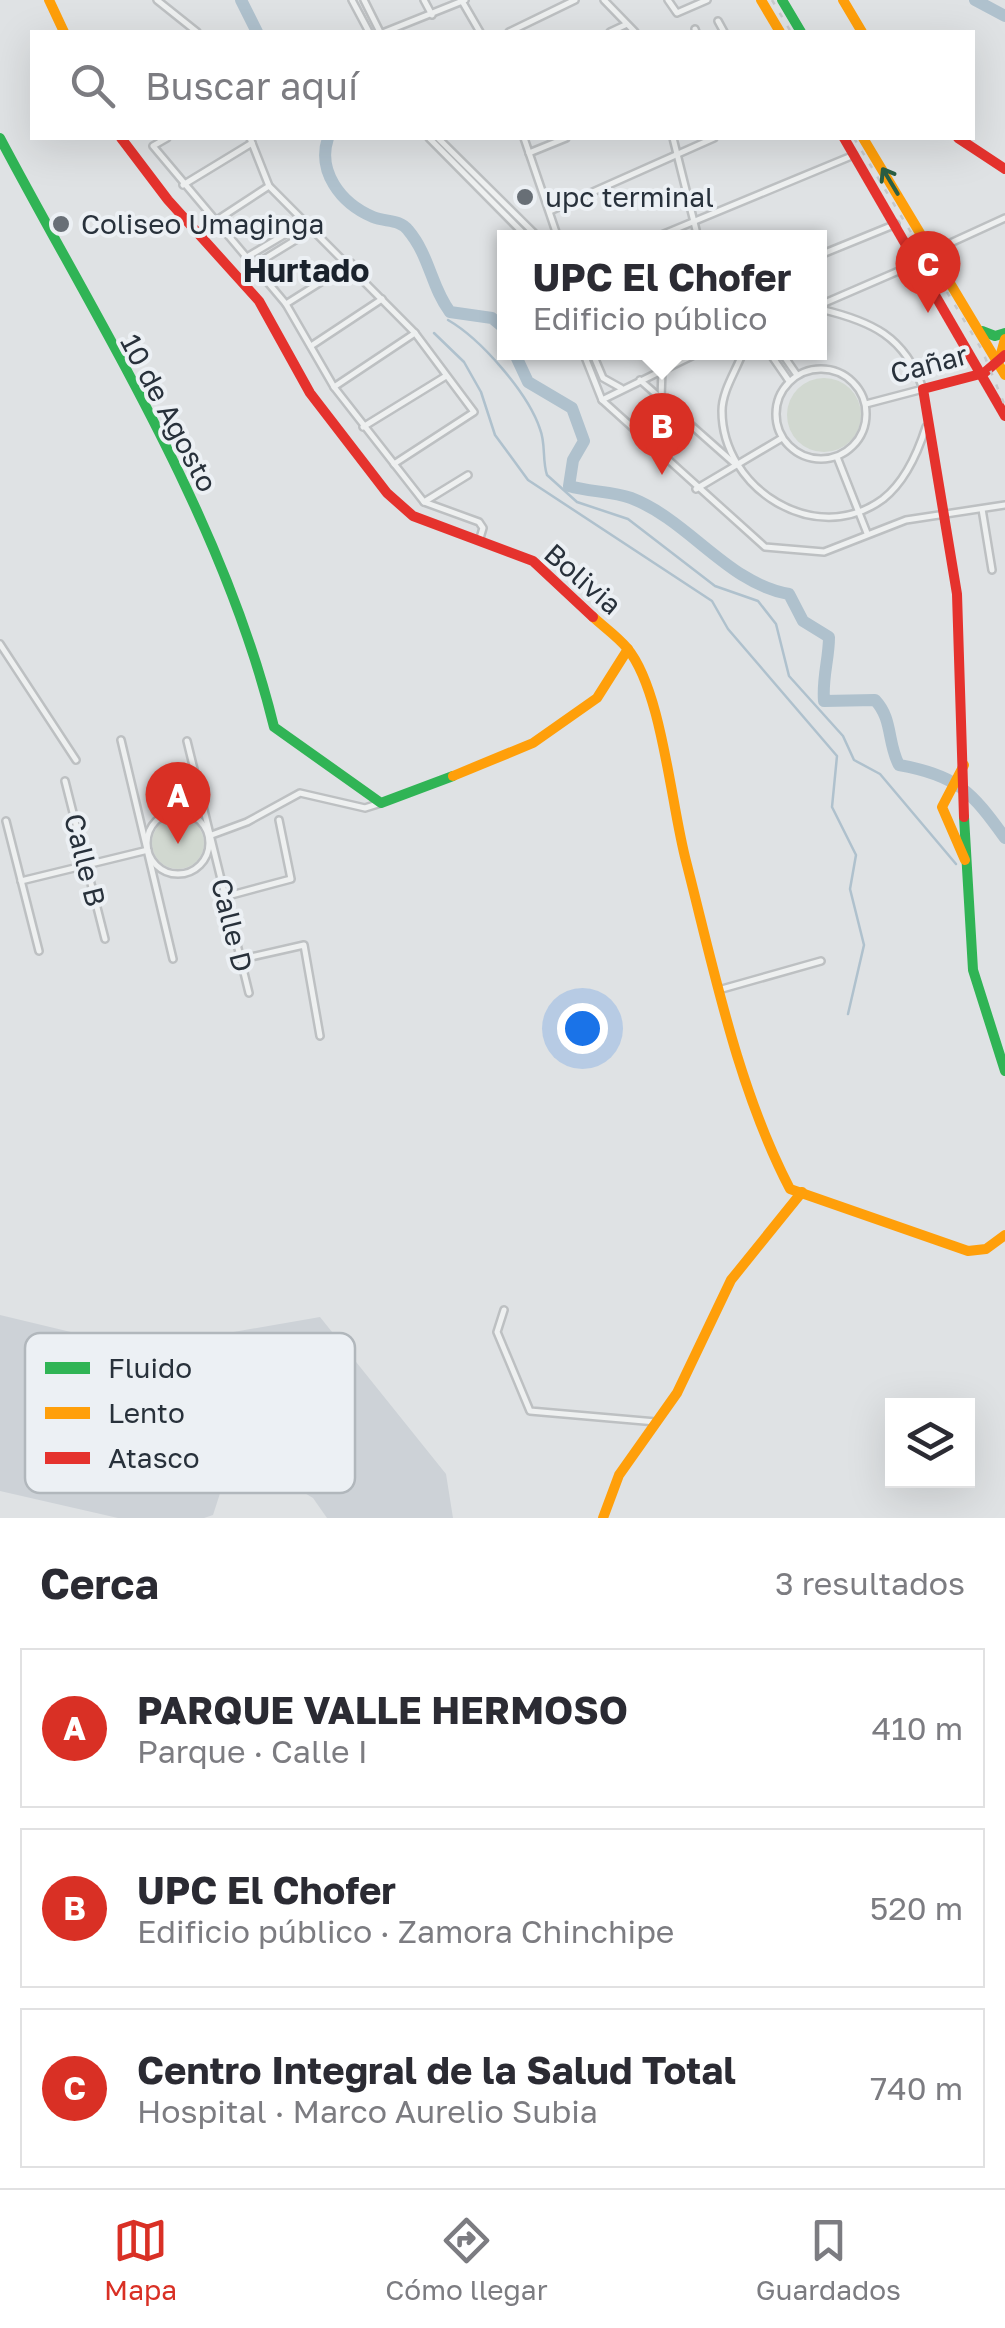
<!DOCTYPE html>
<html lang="es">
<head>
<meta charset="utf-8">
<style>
	:root { --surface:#fff; --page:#f2f2f3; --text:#2b2b33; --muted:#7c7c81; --line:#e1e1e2; --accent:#d93025 }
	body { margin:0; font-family:"Golos Text",sans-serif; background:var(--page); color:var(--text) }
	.controls { position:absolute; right:30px; bottom:30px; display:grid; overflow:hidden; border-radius:0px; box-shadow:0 10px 40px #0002 }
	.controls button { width:90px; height:90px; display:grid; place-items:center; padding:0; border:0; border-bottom:2px solid var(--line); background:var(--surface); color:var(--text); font:50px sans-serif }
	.you { position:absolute; left:582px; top:1028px; width:35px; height:35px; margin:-25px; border:8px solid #fff; border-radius:50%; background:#1a73e8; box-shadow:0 0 0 15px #1a73e833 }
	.badge { display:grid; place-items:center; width:65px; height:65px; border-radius:50%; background:var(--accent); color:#fff; font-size:32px; font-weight:700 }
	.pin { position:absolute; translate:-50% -82px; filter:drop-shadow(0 2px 5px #0008) }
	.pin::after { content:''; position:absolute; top:52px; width:35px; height:30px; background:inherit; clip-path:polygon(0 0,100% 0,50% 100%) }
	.popup { position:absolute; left:497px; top:230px; width:330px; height:130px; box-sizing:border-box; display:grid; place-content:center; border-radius:0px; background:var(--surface); filter:drop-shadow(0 2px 8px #0005); font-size:32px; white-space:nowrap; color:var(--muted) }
	.popup b { font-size:38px; color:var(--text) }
	.popup::after { content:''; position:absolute; left:50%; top:100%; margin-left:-20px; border:20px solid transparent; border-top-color:var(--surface) }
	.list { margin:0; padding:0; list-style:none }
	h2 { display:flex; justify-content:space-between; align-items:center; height:130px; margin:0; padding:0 40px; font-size:42px }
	h2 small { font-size:32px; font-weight:400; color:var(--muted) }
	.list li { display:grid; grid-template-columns:65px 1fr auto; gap:30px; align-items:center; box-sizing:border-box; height:160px; margin:0 20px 20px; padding:0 20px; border:2px solid var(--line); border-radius:0px }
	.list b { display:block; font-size:38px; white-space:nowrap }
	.list p { margin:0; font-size:32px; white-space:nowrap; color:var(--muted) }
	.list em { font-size:32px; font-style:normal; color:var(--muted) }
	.icon { flex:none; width:55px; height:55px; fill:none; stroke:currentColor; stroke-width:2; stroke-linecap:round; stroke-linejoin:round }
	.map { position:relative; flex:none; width:1005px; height:1518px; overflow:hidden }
	.search { position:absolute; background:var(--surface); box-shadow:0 10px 40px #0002; left:30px; right:30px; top:30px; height:110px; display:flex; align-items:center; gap:25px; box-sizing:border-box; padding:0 35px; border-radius:0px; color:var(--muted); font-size:38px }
	.sheet { height:670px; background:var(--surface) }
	nav { display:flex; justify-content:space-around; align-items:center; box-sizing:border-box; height:140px; border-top:2px solid var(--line); background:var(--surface); font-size:28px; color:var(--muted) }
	nav a { display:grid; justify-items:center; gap:5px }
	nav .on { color:var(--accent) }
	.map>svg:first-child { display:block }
	.built { fill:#cdd2d7 }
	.green { fill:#d1d8d0 }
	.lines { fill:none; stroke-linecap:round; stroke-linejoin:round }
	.stream { stroke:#afc1cd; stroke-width:2.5 }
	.river { stroke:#afc1cd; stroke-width:12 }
	.street-casing { stroke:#bdc0c2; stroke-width:10 }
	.street { stroke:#eef0f0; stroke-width:5 }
	.fast { stroke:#30b455; stroke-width:10 }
	.slow { stroke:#ff9f0a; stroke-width:10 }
	.jam { stroke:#e5322d; stroke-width:10 }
	.rail { stroke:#c7c9cb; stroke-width:2.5; stroke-dasharray:5 10; stroke-linecap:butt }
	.oneway { stroke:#2b5f44 }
	.poi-dot { fill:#686f76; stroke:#ecf0f4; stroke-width:4 }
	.labels { text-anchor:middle; stroke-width:8; stroke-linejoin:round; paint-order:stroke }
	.poi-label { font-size:28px; fill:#28313b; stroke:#ecf0f4; text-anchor:start }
	.street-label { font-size:28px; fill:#28313b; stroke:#ecf0f4 }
	.quarter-label { font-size:32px; font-weight:bold; fill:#1a222c; stroke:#ecf0f4 }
	.key { fill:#ecf0f4; stroke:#b1b7bc; stroke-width:2.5 }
	.key-label { font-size:28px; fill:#28313b }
</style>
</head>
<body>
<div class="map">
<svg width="1005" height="1518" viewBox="0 0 1005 1518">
	<rect width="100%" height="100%" fill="#dfe2e4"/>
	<path class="built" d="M0,1315L175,1357L222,1334L320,1317L446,1474L453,1518H327L313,1498L234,1450L213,1515L204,1518H118L0,1491Z"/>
	<g class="green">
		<circle cx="824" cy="415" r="37"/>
		<circle cx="178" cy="843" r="26"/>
	</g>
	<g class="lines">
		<g class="stream">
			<path d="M448,320C481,339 528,393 540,429C546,444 542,460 547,475L577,502L628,519L715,586L758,601L776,624L789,676L843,736L854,760L880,774L956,864"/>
			<path d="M434,333L464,362L481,392L495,435L528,480L712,601L728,629L837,756L832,807L856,855L850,889L864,945L848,1014"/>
		</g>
		<g class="river">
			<path d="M241,0L257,32"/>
			<path d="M975,0L1005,16"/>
			<path d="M328,138C317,171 340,203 373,217C385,222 400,219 408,230C430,256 431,287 450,312L492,318L504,328"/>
			<path d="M514,352L528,382L572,408L584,441L573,460L569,486C589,492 612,491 631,498C690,521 727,583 789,594L803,621L829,637C829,659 822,678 824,701L875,700C893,719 887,742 899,765C957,775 972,792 1005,838"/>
		</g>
		<g class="street-casing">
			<g id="street">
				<path d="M157,0L197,32"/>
				<path d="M352,0L369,32"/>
				<path d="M364,0L380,32"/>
				<path d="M424,0L432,15"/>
				<path d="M604,0L635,32"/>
				<path d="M668,0L677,13L707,0"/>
				<path d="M462,1L480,32"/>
				<path d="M718,21L724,32"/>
				<path d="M695,29L696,32"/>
				<path d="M385,32L465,0"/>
				<path d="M509,32L575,0"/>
				<path d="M610,32L625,25"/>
				<path d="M167,138L153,146L286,304L334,387L424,502L479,522L483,528L480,538"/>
				<path d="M250,138L269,186L415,333L474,412L394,464"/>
				<path d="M429,138L528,238"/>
				<path d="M438,138L539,238"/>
				<path d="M524,138L558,238"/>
				<path d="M673,138L698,238"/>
				<path d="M529,153L566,138"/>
				<path d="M183,185L252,143"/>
				<path d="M550,211L714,138"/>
				<path d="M214,222L269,186"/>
				<path d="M654,238L854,155"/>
				<path d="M933,251L1005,218"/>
				<path d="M820,255L896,224"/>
				<path d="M247,257L304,223"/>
				<path d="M253,266L310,231"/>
				<path d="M286,304L351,263"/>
				<path d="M820,305L917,263"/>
				<path d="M820,309C871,321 905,336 923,389L866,404"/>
				<path d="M311,346L382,299"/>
				<path d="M583,352L602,400L765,547L824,552L906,520L1005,505"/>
				<path d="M592,352L603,378L621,388"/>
				<path d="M743,352C736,371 722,391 722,411C722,488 815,549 883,499C906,481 918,452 926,427"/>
				<path d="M769,352L789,381"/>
				<path d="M781,352L797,375"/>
				<circle cx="821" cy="414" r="45"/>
				<path d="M640,380L735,464"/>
				<path d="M334,387L415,333"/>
				<path d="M661,399L662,369"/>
				<path d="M602,400L700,352"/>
				<path d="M363,427L446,376"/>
				<path d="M837,457L867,533"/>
				<path d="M696,489L782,438"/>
				<path d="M424,502L468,475"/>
				<path d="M982,509L992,570"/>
				<path d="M0,644L76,760"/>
				<path d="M121,740L173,959"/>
				<path d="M187,741L249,993"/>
				<path d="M65,781L105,939"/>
				<circle cx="178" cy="843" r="31"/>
				<path d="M6,821L39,951"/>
				<path d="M209,836L247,822L300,793L365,808L381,803"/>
				<path d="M21,881L148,850"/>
				<path d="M224,897L291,879L279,820"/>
				<path d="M242,959L304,945L320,1036"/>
				<path d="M722,989L821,961"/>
				<path d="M504,1310L497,1332L530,1411L656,1422"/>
			</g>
		</g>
		<use href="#street" class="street"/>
		<g class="fast">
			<path d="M782,0L801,32"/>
			<path d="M0,138C100,327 223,518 274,727L381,803L453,776"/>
			<path d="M982,331L995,336L1005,333"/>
			<path d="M964,817L973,970L1005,1071"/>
		</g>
		<g class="slow">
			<path d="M49,0L64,32"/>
			<path d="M761,0L780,32"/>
			<path d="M843,0L862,32"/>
			<path d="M863,138L1005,375"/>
			<path d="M1000,357L1005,339"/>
			<path d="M593,617C604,627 618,637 627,648C662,690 671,805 686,861C714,970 738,1089 790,1189L968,1251L986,1249L1005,1235"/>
			<path d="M964,765L942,807L965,860"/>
			<path d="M453,776L533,743L597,698L628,649"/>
			<path d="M603,1518L619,1475L677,1393L731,1280L802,1192"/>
		</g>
		<g class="jam">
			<path d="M121,138L168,200L259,301L310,393L387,493L413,516L533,561L593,617"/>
			<path d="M844,138L1005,416"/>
			<path d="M958,138L1005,169"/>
			<path d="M964,817L957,594L923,389L984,373L1005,355"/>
		</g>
		<g class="rail">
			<path d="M772,0L791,32"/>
			<path d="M854,138L982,350L1005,406"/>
		</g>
	</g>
	<defs><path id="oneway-shaft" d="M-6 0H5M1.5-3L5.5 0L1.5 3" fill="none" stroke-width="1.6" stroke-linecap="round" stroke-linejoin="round" transform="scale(2.5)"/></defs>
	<use class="oneway" href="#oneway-shaft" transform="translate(890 181) rotate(-121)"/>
	<g class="poi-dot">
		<circle cx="525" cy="197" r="10"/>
		<circle cx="61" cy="224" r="10"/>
	</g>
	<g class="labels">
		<g class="poi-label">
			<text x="545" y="207">upc terminal</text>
			<text x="81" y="234">Coliseo Umaginga</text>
		</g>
		<g class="street-label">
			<text transform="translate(929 364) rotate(-15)" y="10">Cañar</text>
			<text transform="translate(169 413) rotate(62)" y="10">10 de Agosto</text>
			<text transform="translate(583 579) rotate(41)" y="10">Bolivia</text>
			<text transform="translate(85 860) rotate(76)" y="10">Calle B</text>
			<text transform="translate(232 925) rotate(76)" y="10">Calle D</text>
		</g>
		<g class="quarter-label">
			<text x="306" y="282">Hurtado</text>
		</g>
	</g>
	<rect x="25" y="1333" width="330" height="160" rx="15" class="key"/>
	<rect x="45" y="1362" width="45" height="12" fill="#30b455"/>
	<rect x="45" y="1407" width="45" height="12" fill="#ff9f0a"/>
	<rect x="45" y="1452" width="45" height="12" fill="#e5322d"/>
	<g class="key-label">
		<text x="108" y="1378">Fluido</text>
		<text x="108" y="1423">Lento</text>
		<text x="108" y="1468">Atasco</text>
	</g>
</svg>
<div class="controls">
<button><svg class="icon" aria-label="layers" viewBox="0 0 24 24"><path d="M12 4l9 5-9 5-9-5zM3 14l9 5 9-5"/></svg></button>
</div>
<div class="you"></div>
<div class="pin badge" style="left:178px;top:844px">A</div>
<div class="pin badge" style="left:662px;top:475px">B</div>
<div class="popup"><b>UPC El Chofer</b>Edificio público</div>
<div class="pin badge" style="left:928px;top:313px">C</div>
<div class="search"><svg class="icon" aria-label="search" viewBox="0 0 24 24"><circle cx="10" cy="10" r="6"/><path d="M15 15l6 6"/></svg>Buscar aquí</div>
</div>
<section class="sheet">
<h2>Cerca<small>3 resultados</small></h2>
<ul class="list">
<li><span class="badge">A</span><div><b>PARQUE VALLE HERMOSO</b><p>Parque · Calle I</p></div><em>410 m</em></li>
<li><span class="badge">B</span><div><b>UPC El Chofer</b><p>Edificio público · Zamora Chinchipe</p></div><em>520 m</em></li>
<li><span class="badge">C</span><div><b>Centro Integral de la Salud Total</b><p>Hospital · Marco Aurelio Subia</p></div><em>740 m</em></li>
</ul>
</section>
<nav>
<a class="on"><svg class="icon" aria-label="map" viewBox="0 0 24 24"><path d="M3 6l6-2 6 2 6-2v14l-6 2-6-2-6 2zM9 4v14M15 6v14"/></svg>Mapa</a>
<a><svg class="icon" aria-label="directions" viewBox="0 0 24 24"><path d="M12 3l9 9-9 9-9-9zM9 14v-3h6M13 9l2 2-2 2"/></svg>Cómo llegar</a>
<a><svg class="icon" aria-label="saved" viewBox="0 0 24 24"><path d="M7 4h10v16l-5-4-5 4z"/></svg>Guardados</a>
</nav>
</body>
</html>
